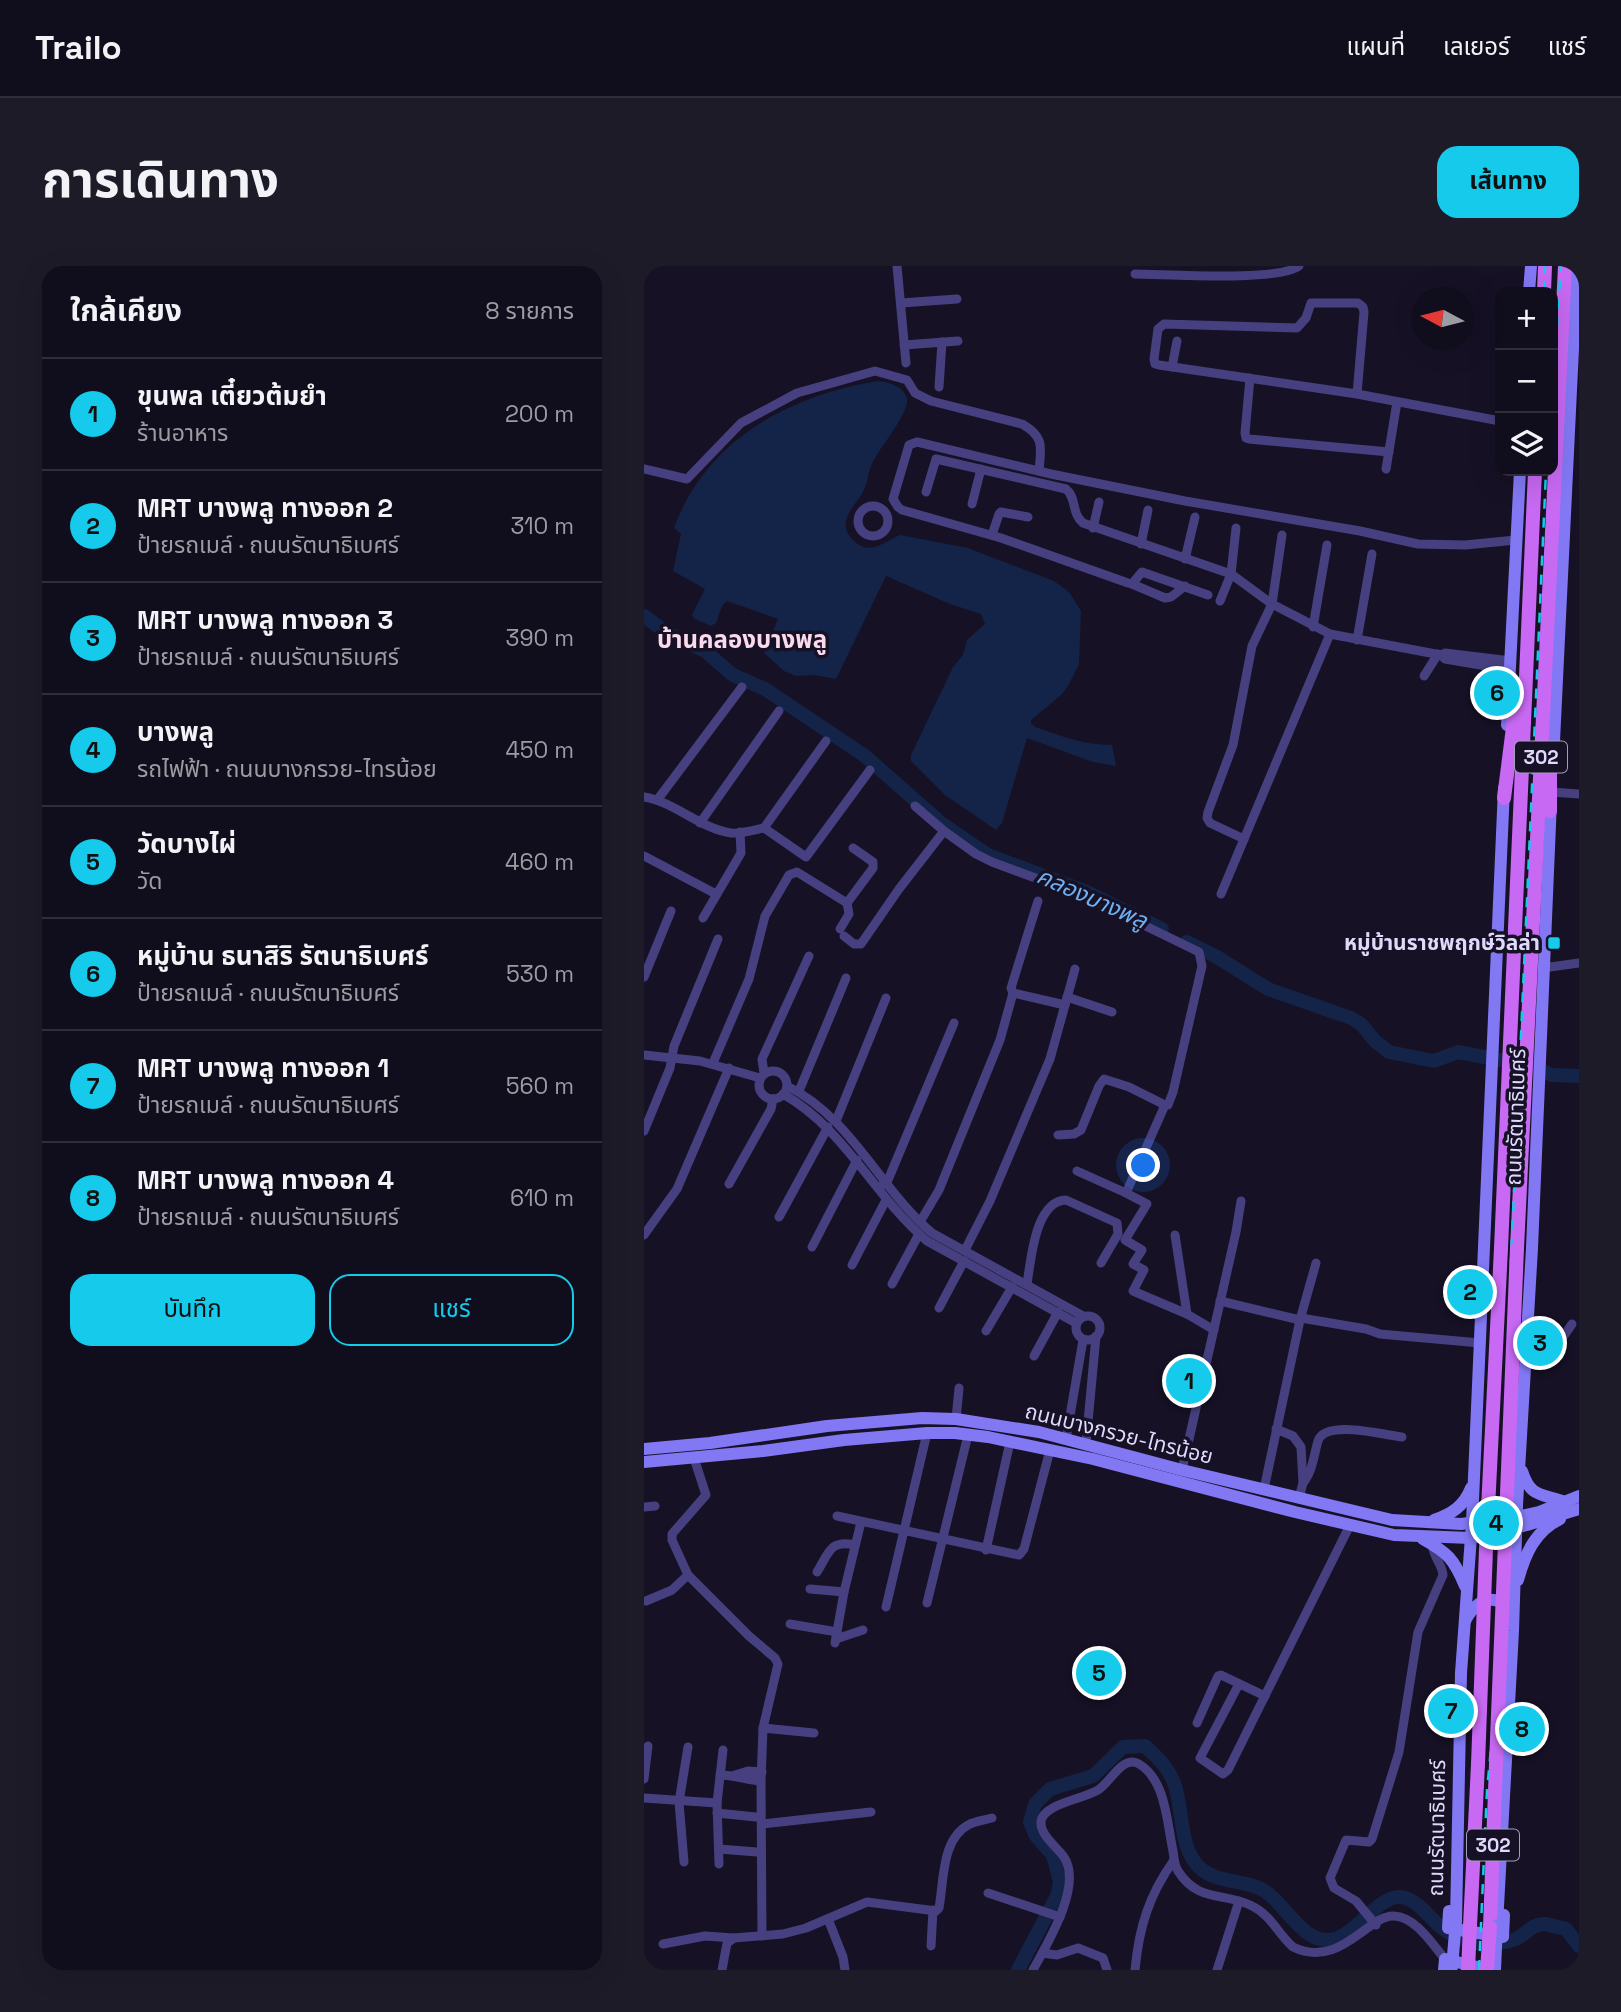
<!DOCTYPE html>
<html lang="th">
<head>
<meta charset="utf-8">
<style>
	:root { --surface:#100d1c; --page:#1e1b29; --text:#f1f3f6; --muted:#9c9ca3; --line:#302d3b; --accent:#15caeb }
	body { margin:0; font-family:"Space Grotesk","Noto Sans Thai",sans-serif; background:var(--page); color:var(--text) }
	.controls { position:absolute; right:21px; top:21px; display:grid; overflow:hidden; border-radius:14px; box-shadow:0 7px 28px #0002 }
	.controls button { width:63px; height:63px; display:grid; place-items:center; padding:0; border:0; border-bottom:2px solid var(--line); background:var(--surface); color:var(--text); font:35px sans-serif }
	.compass { position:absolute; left:767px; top:21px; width:63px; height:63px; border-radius:50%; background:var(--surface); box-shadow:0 7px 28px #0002; rotate:277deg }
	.you { position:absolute; left:500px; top:900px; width:24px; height:24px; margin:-18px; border:5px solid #fff; border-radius:50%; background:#1a73e8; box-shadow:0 0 0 10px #1a73e833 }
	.badge { display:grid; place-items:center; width:46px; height:46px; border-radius:50%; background:var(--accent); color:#111; font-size:23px; font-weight:700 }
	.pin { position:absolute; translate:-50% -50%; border:4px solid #fff; box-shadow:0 2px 7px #0006 }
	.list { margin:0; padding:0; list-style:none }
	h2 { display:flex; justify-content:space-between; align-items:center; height:91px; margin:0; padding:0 28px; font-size:30px }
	h2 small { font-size:23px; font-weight:400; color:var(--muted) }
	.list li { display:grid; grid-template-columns:46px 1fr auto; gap:21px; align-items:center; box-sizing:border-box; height:112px; padding:0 28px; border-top:2px solid var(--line) }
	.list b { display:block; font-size:26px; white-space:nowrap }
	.list p { margin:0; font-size:23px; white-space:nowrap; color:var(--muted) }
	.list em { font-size:23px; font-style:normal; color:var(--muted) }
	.actions { display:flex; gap:14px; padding:21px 28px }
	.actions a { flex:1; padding:16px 0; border:2px solid var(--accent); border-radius:21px; text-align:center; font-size:24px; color:var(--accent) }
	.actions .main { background:var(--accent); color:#111 }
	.icon { flex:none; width:38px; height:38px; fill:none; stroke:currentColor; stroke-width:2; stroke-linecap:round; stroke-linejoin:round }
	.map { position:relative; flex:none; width:935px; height:1704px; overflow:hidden; border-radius:21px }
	header { display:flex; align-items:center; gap:42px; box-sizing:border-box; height:98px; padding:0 35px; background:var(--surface); border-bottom:2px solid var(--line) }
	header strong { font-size:33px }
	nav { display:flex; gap:38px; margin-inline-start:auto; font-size:24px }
	.intro { display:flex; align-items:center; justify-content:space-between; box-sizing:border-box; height:168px; padding:0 42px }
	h1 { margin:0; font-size:49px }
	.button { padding:18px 32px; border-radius:21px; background:var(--accent); color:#111; font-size:24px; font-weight:700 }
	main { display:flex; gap:42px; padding:0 42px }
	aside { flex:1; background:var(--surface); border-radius:21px; box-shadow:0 7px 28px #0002 }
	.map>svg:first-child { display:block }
	.water { fill:#132448 }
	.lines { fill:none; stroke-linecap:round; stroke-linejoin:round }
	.river { stroke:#132448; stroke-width:14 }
	.street { stroke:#464080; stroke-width:9 }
	.secondary { stroke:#8278f4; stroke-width:12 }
	.primary { stroke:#c769f2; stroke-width:14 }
	.rail { stroke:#15caeb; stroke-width:2.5; stroke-dasharray:10 9; stroke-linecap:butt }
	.secondary-bridge { stroke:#8278f4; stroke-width:12 }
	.primary-bridge { stroke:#c769f2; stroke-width:14 }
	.poi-dot { fill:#15caeb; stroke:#161125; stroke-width:2.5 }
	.labels { text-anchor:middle; stroke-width:7; stroke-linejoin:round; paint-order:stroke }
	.shield { fill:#161125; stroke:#a39dbc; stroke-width:2 }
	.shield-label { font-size:19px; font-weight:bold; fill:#dfd9fc }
	.poi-label { font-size:21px; font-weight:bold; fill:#dfd9fc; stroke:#161125; text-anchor:end }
	.street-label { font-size:21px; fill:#dfd9fc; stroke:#161125 }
	.water-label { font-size:23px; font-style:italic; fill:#6faff3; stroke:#161125 }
	.quarter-label { font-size:24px; font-weight:bold; fill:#fcdaee; stroke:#161125 }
</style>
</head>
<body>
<header>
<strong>Trailo</strong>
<nav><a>แผนที่</a><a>เลเยอร์</a><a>แชร์</a></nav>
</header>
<div class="intro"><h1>การเดินทาง</h1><a class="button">เส้นทาง</a></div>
<main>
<aside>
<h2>ใกล้เคียง<small>8 รายการ</small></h2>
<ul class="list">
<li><span class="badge">1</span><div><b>ขุนพล เตี๋ยวต้มยำ</b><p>ร้านอาหาร</p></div><em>200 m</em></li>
<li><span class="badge">2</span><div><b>MRT บางพลู ทางออก 2</b><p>ป้ายรถเมล์ · ถนนรัตนาธิเบศร์</p></div><em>310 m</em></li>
<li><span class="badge">3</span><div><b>MRT บางพลู ทางออก 3</b><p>ป้ายรถเมล์ · ถนนรัตนาธิเบศร์</p></div><em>390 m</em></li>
<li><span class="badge">4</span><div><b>บางพลู</b><p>รถไฟฟ้า · ถนนบางกรวย-ไทรน้อย</p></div><em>450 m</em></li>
<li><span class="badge">5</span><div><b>วัดบางไผ่</b><p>วัด</p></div><em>460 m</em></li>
<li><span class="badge">6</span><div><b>หมู่บ้าน ธนาสิริ รัตนาธิเบศร์</b><p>ป้ายรถเมล์ · ถนนรัตนาธิเบศร์</p></div><em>530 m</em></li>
<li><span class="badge">7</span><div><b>MRT บางพลู ทางออก 1</b><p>ป้ายรถเมล์ · ถนนรัตนาธิเบศร์</p></div><em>560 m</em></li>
<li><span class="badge">8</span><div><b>MRT บางพลู ทางออก 4</b><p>ป้ายรถเมล์ · ถนนรัตนาธิเบศร์</p></div><em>610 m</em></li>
</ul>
<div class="actions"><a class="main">บันทึก</a><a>แชร์</a></div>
</aside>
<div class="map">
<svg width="935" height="1704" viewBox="0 0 935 1704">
	<rect width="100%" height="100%" fill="#161125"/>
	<path class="water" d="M234,115C245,116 262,121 263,134C264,149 236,181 229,196C224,205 224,217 219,226C210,241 192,256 208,273C225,291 238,277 256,269L324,282L410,315L425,326L437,345L435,398L424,420L417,429L387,454V457L391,461C417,470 440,479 468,479L472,500L449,496L383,472L358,557L352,564L301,529L267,495V489L309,401L319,389L323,374L341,358L337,348L306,338L242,310L192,413L170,409L152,410L140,405L120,387L134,353L83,335L78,340L72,357L67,360L51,353L48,349L61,323L29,305L37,268L30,262C62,174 146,129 234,115Z"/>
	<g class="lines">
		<g class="river">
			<path d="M0,350L23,367L61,385L89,409L121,423L221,490L297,557L344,589L443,626L518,663"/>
			<path d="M543,676L573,691L624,723L707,752L717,758L731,775L745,786L790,795L814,786L883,799L908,809L935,810"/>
			<path d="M374,1704L414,1628L416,1616L409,1589L392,1570L386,1556L391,1538L406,1523L449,1510L479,1481L501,1480C513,1491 524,1501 530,1517C540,1543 534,1582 556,1602C571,1616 596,1614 615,1622C640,1632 658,1682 691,1673C713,1667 735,1629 757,1631C774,1633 786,1653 798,1662C805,1668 823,1676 832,1677C842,1678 860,1677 869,1674C881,1671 885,1658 901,1658C908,1659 916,1662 922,1663L935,1680"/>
		</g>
		<g class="street">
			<path d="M253,0L262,97"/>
			<path d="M491,8C522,8 634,16 655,0"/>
			<path d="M257,37L313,33"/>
			<path d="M260,79L314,75"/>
			<path d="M528,101L533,75"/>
			<path d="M606,112L601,167L602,172L605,173L745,186"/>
			<path d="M295,121L298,76"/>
			<path d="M713,128L720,46L719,41L714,37H667L662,52L653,62L520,58L514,63L510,93L511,98L515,99L713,128L856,155"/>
			<path d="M0,203L43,213L97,157L153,127L231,105L263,114L271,127L287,135L378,158C401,171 397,181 395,205"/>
			<path d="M742,203L753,136"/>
			<path d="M282,226L292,193L422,223C433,232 427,247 439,257L587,308L628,338L686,368L797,389"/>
			<path d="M328,238L337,203"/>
			<circle cx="229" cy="255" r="15"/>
			<path d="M449,262L455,236"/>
			<path d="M348,269L355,248L357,246L384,251"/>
			<path d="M497,278L504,244"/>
			<path d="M541,293L551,251"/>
			<path d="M488,318L521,332L527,331L541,320"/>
			<path d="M564,329L498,306L488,318L484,317L357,272L258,244L254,241L249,233L265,179L273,176L407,208L541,235L716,265L774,278L821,279L872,274"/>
			<path d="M576,335L587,308L592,262"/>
			<path d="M669,361L683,279"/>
			<path d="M713,374L728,288"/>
			<path d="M866,404L801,393L797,389L801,387L867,395"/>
			<path d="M780,410L794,388"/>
			<path d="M907,526L935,528"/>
			<path d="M0,531C31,536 55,562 87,567C97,568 110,564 120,562L162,591L226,504"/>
			<path d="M14,533L98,421"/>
			<path d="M271,540L300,565L332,588L348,596L440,630L555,686L558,700L529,826L524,839H521L485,821L460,813L455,820L437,864L430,868L414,869"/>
			<path d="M56,557L135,445"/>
			<path d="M120,562L182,475"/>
			<path d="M600,573L566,557L563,552L564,546L589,479L608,380L628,338L638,269"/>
			<path d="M0,590L72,628"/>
			<path d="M577,628L686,368"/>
			<path d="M394,635L367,722L369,727L421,739"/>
			<path d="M203,637L229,602V596L209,582"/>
			<path d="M59,652L97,587L96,566"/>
			<path d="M200,670L210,678H217L255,623L300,565"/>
			<path d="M899,702L935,697"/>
			<path d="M0,711L27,645"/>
			<path d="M423,731L468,746"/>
			<path d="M0,789L56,795L116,812"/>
			<path d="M69,797L105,713L121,650L145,609L153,606L203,637L205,648L196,663"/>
			<circle cx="129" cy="819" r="14"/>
			<path d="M120,807L118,793L165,690"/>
			<path d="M143,820C207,851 235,922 288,967L439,1050"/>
			<path d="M155,825L202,712"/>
			<path d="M139,828C201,863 230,930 283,975L432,1057"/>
			<path d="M521,839L482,927L503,938L481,974L498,984L489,998L500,1004L489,1025L543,1048"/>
			<path d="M192,855L242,732"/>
			<path d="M0,865L26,802L30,780L74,673"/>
			<path d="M433,905L482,927"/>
			<path d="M85,918L127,843L129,833"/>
			<path d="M238,919L244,914L310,757"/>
			<path d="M135,951L184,861"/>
			<path d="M276,956L295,924L356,774L369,727"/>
			<path d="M0,969L33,923L85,802"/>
			<path d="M531,969L543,1048L570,1064"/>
			<path d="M168,981L213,894"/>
			<path d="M321,984L346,935L406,793L431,703"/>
			<path d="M208,999L242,934"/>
			<path d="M248,1018L275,968"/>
			<path d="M383,1018C387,994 391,935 422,934L473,957L474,968L457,997"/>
			<path d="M576,1035L656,1054"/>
			<path d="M295,1042L320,995"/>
			<circle cx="444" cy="1062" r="12"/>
			<path d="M657,1052L722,1063L736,1068L836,1077"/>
			<path d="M342,1065L368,1021"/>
			<path d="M390,1090L414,1046"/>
			<path d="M882,1098C905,1090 915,1078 928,1058"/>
			<path d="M312,1153L315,1122"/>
			<path d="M632,1163L649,1170L657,1181L659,1217L655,1232"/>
			<path d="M422,1173L439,1074"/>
			<path d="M442,1177L452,1070"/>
			<path d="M50,1192L62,1229L28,1268V1274L44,1309L105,1370L131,1392L134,1398L119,1462L117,1515L118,1670"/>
			<path d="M538,1204L592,966L597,935"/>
			<path d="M659,1217C669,1205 670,1188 674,1175C681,1153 740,1169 758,1171"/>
			<path d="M620,1223L656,1054L672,997"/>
			<path d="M0,1241L11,1240"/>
			<path d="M193,1250L375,1289L380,1283L406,1184"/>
			<path d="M342,1284L366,1176"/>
			<path d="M173,1306C185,1287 186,1273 211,1279"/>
			<path d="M166,1323L200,1326"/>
			<path d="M2,1335L28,1324L44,1309"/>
			<path d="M283,1337L324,1169"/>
			<path d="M242,1341L283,1167"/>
			<path d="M146,1358L193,1366"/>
			<path d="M192,1373L219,1364"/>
			<path d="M191,1377L200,1326L217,1256"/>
			<path d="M595,1418L556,1492L579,1508L584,1504L706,1259"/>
			<path d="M553,1457L574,1410L577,1409L621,1430"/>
			<path d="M119,1462L170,1467"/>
			<path d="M76,1509C90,1509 103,1514 117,1515"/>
			<path d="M91,1509L104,1505L118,1506"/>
			<path d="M0,1513L4,1480"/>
			<path d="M0,1532L73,1537"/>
			<path d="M73,1547L112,1551"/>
			<path d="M118,1558L227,1546"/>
			<path d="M75,1583L113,1586"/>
			<path d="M40,1596L35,1536L44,1481"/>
			<path d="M75,1598L73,1537L79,1484"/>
			<path d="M344,1627L416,1651"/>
			<path d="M184,1653L199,1691L201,1704"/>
			<path d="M732,1659L712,1635L690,1622L686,1612L702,1574L725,1576L728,1573L755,1486L774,1366L799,1309C798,1298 790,1293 788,1278"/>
			<path d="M19,1678L61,1670L90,1672"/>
			<path d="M287,1680L289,1644"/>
			<path d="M398,1687L413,1689L434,1682L459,1692L463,1704"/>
			<path d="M78,1704L83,1677L90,1672L139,1668L162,1662L223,1636L292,1645L295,1642C300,1615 297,1572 326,1558C333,1555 341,1554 348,1552"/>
			<path d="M389,1704C403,1678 439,1620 420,1591C413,1581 396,1569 397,1556C398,1538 440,1533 454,1524C466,1517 479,1488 495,1498C522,1514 523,1557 529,1585C530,1591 530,1599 534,1605C554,1637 581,1626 608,1640C627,1649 634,1668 649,1681C696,1704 725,1648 750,1650C772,1651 788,1678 801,1693"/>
			<path d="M491,1704C495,1661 505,1629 530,1594"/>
			<path d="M573,1704L595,1635"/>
		</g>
		<g class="secondary">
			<path d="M885,26L887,0"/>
			<path d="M863,459L876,205"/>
			<path d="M909,496L933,0"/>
			<path d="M0,1183L66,1177L183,1160L278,1152L312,1153L395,1166L538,1204L748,1254L817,1258L873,1251L895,1246L935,1230"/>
			<path d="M0,1196L119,1185L200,1174L283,1167H311L344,1171L449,1193L651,1246L750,1269L827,1272L883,1259L935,1243"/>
			<path d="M878,1205C887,1233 898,1227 921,1236"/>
			<path d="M790,1254C808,1248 820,1240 827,1222"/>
			<path d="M779,1273C804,1287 810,1293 821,1320"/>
			<path d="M874,1314C881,1288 891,1265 916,1253"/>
			<path d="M821,1355C831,1336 846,1326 864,1341"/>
			<path d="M805,1645L804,1662L859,1671L860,1649"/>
			<path d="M812,1655L817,1407L828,1257L860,522"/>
			<path d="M853,1659L869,1365L873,1239L888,982L907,535"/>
			<path d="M800,1704L801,1693L845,1704"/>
		</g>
		<g class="primary">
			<path d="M900,26L901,0"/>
			<path d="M906,488V545"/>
			<path d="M860,532L873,430"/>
			<path d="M857,982L891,205"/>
			<path d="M873,982L921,0"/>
			<path d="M826,1660L834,1498"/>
			<path d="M846,1661L852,1498"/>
		</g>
		<g class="rail">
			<path d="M900,26L901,0"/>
			<path d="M909,119L917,0"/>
			<path d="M838,1491V1430L846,1256L858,1033"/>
			<path d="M835,1704L843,1524L852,1430L860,1256L867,1097V994L902,205"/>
		</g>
		<g class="secondary-bridge">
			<path d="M808,1701L812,1655"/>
			<path d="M851,1704L853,1659"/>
		</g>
		<g class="primary-bridge">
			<path d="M834,1498L842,1283L857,982"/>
			<path d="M852,1498L873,982"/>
			<path d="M824,1704L826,1660"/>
			<path d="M843,1704L846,1661"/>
		</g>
	</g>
	<rect class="poi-dot" x="903" y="670" width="14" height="14" rx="3.5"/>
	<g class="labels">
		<g class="shield">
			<rect x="871" y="475.5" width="52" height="31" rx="5"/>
			<rect x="823" y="1563.5" width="52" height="31" rx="5"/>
		</g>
		<g class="shield-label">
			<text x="897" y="498">302</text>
			<text x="849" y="1586">302</text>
		</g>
		<g class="poi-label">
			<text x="896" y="684">หมู่บ้านราชพฤกษ์วิลล่า</text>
		</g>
		<g class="street-label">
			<text transform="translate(872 851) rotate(-88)" y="7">ถนนรัตนาธิเบศร์</text>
			<text transform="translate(475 1168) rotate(14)" y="7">ถนนบางกรวย-ไทรน้อย</text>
			<text transform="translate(793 1562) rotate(-89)" y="7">ถนนรัตนาธิเบศร์</text>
		</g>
		<g class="water-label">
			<text transform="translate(448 632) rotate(24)" y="8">คลองบางพลู</text>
		</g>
		<g class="quarter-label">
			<text x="98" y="382">บ้านคลองบางพลู</text>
		</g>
	</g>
</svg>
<div class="controls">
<button>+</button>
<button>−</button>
<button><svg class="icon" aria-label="layers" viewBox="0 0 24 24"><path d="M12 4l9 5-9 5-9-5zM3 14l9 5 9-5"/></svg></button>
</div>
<svg class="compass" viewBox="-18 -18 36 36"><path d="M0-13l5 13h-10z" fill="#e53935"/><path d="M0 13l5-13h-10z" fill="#9c9ca3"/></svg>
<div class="you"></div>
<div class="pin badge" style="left:545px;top:1115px">1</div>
<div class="pin badge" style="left:826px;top:1026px">2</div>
<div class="pin badge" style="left:896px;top:1077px">3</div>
<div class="pin badge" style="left:852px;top:1257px">4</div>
<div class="pin badge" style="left:455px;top:1407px">5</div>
<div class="pin badge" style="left:853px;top:427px">6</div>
<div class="pin badge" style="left:807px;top:1445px">7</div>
<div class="pin badge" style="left:878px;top:1463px">8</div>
</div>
</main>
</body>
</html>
